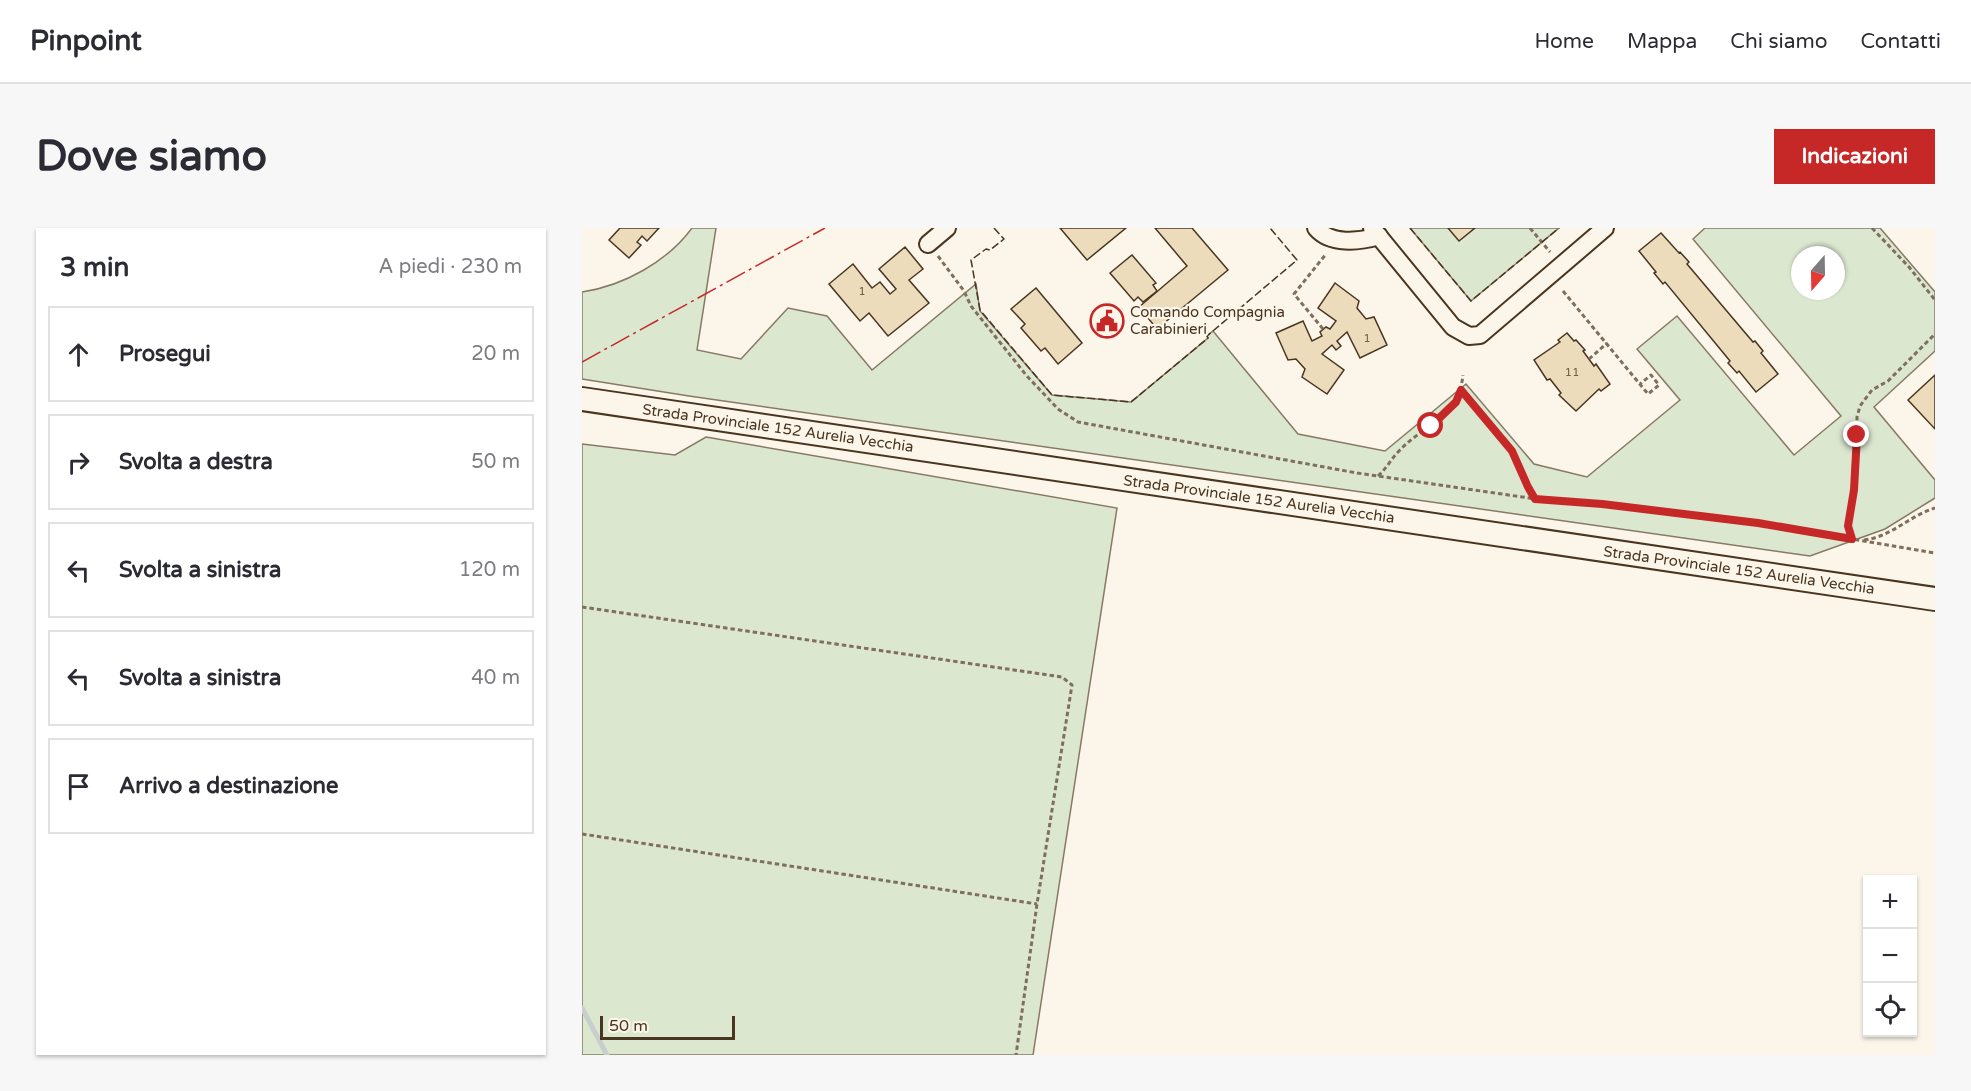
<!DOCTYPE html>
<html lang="it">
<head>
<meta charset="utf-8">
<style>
	:root { --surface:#fff; --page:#f7f7f7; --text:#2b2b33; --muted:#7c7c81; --line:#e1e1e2; --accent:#c62828 }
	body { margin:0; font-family:"Varela Round",sans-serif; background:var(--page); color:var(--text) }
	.controls { position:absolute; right:18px; bottom:18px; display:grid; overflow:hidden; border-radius:0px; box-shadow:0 2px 4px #0004 }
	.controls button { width:54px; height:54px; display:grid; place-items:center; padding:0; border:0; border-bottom:2px solid var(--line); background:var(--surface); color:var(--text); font:30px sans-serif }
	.compass { position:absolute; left:1209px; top:18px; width:54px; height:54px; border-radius:50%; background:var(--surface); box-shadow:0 2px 4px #0004; rotate:200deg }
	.scale { position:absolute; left:18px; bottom:15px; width:135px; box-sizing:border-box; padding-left:6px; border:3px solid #4a3520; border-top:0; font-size:16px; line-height:21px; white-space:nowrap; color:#4a3520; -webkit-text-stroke:4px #fbf6e9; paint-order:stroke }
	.stop { position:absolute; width:18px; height:18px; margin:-14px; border:4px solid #c62828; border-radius:50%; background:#fff }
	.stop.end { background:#c62828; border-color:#fff; box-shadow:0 2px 6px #0008 }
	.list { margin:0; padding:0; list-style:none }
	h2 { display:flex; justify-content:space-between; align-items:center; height:78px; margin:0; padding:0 24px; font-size:26px }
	h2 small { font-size:20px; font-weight:400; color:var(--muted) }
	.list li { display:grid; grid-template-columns:39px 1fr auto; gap:18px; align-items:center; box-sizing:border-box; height:96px; margin:0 12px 12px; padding:0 12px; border:2px solid var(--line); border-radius:0px }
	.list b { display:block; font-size:22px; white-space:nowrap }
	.list em { font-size:20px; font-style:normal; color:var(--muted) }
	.icon { flex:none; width:33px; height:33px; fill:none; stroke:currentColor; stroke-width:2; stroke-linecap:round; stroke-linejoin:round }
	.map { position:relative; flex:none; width:1353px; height:827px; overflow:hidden; border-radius:0px }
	header { display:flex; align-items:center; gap:36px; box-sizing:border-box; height:84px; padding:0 30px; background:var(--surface); border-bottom:2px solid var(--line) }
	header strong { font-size:28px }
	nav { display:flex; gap:33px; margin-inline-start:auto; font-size:21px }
	.intro { display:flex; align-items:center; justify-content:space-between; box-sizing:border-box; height:144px; padding:0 36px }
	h1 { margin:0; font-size:42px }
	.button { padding:15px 27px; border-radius:0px; background:var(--accent); color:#fff; font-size:21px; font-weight:700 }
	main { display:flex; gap:36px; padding:0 36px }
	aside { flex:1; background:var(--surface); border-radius:0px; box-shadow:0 2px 4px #0004 }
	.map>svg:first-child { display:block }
	.green { fill:#dce7d0; stroke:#887966; stroke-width:1.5; fill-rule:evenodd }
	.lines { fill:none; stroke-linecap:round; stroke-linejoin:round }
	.stream { stroke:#c9cecd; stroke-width:5 }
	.building { fill:#ecdcbc; stroke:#4a3520; stroke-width:1.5 }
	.street-casing { stroke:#4a3520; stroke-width:20 }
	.secondary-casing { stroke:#4a3520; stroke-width:26 }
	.path { stroke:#7f6f5c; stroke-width:3; stroke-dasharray:4.5 3; stroke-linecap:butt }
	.street { stroke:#fbf6e9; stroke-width:16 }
	.secondary { stroke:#fbf6e9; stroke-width:22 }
	.fence { stroke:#4a3520; stroke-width:1.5; stroke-dasharray:8 3; stroke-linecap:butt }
	.power { stroke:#c62828; stroke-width:1.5; stroke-dasharray:21 4.5 3 4.5; stroke-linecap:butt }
	.route { stroke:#c62828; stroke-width:8 }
	.labels { text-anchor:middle; stroke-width:4.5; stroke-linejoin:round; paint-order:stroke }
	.number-label { font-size:12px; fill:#725f47 }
	.poi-label { font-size:15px; fill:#4a3520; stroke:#fbf6e9; text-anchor:start }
	.street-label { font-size:15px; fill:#4a3520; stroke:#fbf6e9 }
</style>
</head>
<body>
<header>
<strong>Pinpoint</strong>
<nav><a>Home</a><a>Mappa</a><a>Chi siamo</a><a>Contatti</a></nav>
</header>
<div class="intro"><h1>Dove siamo</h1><a class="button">Indicazioni</a></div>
<main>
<aside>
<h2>3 min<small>A piedi · 230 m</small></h2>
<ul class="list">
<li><svg class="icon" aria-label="ahead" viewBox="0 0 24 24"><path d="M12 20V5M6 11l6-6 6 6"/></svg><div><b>Prosegui</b></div><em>20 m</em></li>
<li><svg class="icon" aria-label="right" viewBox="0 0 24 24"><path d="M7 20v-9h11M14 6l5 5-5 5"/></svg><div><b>Svolta a destra</b></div><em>50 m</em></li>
<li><svg class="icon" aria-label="left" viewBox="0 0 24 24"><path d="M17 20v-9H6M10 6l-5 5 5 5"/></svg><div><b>Svolta a sinistra</b></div><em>120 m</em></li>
<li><svg class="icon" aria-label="left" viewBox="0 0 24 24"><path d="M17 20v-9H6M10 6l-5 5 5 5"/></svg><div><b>Svolta a sinistra</b></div><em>40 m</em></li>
<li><svg class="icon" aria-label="arrive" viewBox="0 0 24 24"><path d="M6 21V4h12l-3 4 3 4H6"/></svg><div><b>Arrivo a destinazione</b></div></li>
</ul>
</aside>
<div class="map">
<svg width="1353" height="827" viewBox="0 0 1353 827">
	<rect width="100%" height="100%" fill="#fbf6e9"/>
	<g class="green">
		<path d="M110,0H134L115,122L159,131L206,80L245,88L290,142L394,56L398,83L470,167L549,174L626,110L625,108L631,103L716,206L803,223L884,156L952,236L1005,249L1098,172L1055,121L1095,88L1212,227L1259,188L1111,11L1123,0H1298L1353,64V123L1292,179L1353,252V270L1303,301L1228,328L107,168L0,151V64C41,58 85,34 110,0ZM1218,27H1254V63H1218Z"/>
		<path d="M828,0H977L889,73Z"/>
		<path d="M124,209L535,280L451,827H0V216L93,227Z"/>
	</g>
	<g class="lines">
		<path class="stream" d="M0,780L25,827"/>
	</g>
	<g class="building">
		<path d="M38,0H77L65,13L60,8L55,14L59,17L47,30L27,12Z"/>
		<path d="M478,0H544L505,32Z"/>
		<path d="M573,0H610L646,42L575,101L557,79L605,38Z"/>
		<path d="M866,0H893L877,13Z"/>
		<path d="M1079,5L1097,25L1098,24L1107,34L1105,36L1171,114L1173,113L1181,123L1179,125L1196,146L1174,164L1157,143L1155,145L1146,135L1148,133L1083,54L1081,56L1072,45L1074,44L1057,23Z"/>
		<path d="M323,19L341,41L327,52L347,75L306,108L287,85L278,93L247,56L271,36L290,60L298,54L308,66L314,61L297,41Z"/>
		<path d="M550,27L574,55L571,57L575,63L561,74L556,69L552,73L528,45Z"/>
		<path d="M753,55L777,73L775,80L784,91L792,89L805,117L778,130L765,104L755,113L759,118L754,122L750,117L740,126L762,142L745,166L720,149L723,141L714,131L706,132L694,105L721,93L730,113L740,108L738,104L744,99L748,101L754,93L736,80Z"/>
		<path d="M454,60L500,115L476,136L463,120L459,123L439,100L443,96L429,81Z"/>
		<path d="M985,105L992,113L994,112L1003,122L1001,123L1012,138L1014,136L1028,156L1019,163L1017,161L994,183L977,167L979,165L968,151L965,152L952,132L978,114L976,112Z"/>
		<path d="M1353,147V201L1326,172Z"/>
	</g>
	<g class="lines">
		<g class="street-casing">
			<g id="street">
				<path d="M734,0C748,17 777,14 797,8"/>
				<path d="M790,0L871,99L887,108L898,107L1023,0"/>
				<path d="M346,16L365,0"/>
			</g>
		</g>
		<g class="secondary-casing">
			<path id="secondary" d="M0,171L1353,371"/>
		</g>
		<g class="path">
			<path d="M948,0L968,24"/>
			<path d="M1290,0L1327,39L1353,72"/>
			<path d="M356,28L382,63L389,78L444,147L476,181L496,194L775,245L961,272L1020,276L1176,295L1353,325"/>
			<path d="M981,63L1066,166L1077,157L1069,147L1058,156"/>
			<path d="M741,101L712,66L744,26"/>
			<path d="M1007,131L1025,115"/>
			<path d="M879,162L930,223L946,259L953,271"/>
			<path d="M796,248C805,240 809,231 817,223C843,195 876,192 881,147"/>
			<path d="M1270,311L1266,298L1272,262L1275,232V189L1278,178L1290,162L1306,153L1353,106"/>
			<path d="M1282,312C1309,309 1327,288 1353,280"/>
			<path d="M0,379L480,449L490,457L455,676L434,827"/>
			<path d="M0,606L455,676"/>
		</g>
		<use href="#street" class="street"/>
		<use href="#secondary" class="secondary"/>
		<g class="fence">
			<path d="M412,0L422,11L408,22L404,21L389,32L398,82L470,167L549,174L626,110L625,108L715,32L688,0"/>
			<path d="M828,0L889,73L977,0"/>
		</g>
		<path class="power" d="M0,134L243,0"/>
	</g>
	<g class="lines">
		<path class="route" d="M849,198L874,174L879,162L930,223L946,259L953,271L1020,276L1176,295L1270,311L1266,298L1272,262L1275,207"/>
	</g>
	<defs>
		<g id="civic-ring" transform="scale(1.725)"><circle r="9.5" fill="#fbf6e9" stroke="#c62828" stroke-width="1.5"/><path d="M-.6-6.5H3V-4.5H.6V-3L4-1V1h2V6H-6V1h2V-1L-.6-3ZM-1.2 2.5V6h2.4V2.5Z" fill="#c62828"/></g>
	</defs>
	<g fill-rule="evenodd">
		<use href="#civic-ring" x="525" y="93"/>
	</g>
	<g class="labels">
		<g class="number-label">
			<text x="280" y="67">1</text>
			<text x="785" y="114">1</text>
			<text x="990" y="148">11</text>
		</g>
		<g class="poi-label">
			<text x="548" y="89">Comando Compagnia<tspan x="548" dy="17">Carabinieri</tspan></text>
		</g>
		<g class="street-label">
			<text transform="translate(196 200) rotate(8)" y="5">Strada Provinciale 152 Aurelia Vecchia</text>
			<text transform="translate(677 271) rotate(8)" y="5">Strada Provinciale 152 Aurelia Vecchia</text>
			<text transform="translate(1157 342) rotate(8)" y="5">Strada Provinciale 152 Aurelia Vecchia</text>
		</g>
	</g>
</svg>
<div class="controls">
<button>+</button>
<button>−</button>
<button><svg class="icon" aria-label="locate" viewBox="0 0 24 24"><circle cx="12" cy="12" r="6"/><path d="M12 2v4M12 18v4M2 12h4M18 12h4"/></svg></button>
</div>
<svg class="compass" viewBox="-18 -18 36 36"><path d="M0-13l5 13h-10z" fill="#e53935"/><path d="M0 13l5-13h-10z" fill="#7c7c81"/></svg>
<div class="scale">50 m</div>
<div class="stop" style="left:849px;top:198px"></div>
<div class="stop end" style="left:1275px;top:207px"></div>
</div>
</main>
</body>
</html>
